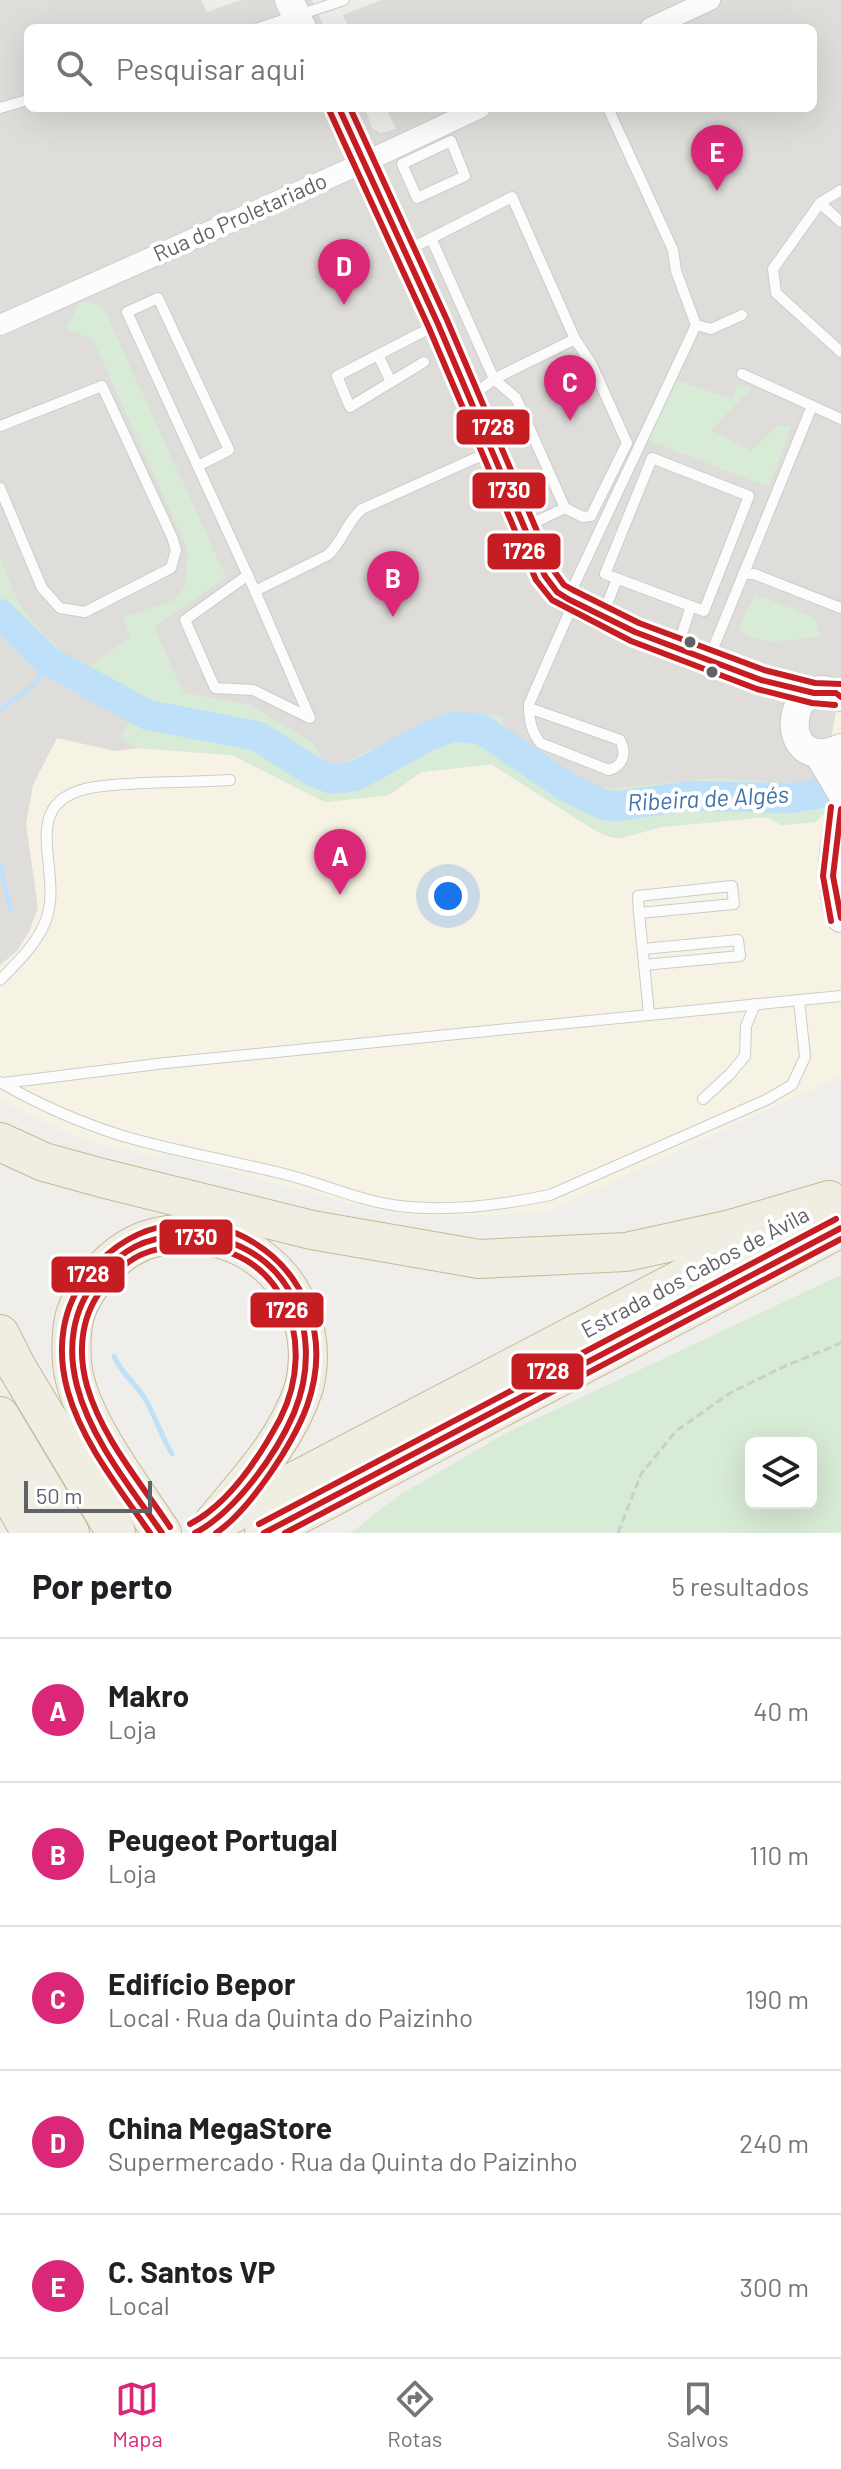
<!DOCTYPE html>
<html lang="pt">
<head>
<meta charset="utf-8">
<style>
	:root { --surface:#fff; --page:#f2f2f2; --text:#202124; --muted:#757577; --line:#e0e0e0; --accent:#db2777 }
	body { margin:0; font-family:Barlow,sans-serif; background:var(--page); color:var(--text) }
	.controls { position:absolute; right:24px; bottom:24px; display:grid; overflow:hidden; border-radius:12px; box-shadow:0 8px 32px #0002 }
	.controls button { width:72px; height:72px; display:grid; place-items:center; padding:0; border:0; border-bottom:2px solid var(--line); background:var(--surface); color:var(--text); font:40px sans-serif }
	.scale { position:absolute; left:24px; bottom:20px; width:128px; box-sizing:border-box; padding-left:8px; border:4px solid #5f6368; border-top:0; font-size:22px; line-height:28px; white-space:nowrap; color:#5f6368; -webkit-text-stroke:6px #fff; paint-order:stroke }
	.you { position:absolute; left:448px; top:896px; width:28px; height:28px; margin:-20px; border:6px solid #fff; border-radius:50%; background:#1a73e8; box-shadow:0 0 0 12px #1a73e833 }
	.badge { display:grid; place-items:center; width:52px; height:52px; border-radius:50%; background:var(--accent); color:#fff; font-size:26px; font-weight:700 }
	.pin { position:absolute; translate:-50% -66px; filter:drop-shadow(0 2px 4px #0008) }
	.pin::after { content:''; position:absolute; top:42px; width:28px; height:24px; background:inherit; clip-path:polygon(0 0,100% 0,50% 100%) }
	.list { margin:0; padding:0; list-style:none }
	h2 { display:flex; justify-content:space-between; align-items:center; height:104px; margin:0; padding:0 32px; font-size:34px }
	h2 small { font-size:26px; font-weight:400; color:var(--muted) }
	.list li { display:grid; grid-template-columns:52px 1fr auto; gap:24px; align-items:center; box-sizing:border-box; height:144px; padding:0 32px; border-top:2px solid var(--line) }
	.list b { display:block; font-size:30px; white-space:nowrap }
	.list p { margin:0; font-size:26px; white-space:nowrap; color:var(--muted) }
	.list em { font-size:26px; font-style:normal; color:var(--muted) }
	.icon { flex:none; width:44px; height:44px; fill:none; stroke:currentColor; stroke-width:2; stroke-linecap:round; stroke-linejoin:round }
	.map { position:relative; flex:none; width:841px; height:1533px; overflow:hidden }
	.search { position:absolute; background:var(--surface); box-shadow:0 8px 32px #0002; left:24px; right:24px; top:24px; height:88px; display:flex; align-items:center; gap:20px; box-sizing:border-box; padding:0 28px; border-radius:12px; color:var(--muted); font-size:30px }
	.sheet { height:824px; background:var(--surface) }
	nav { display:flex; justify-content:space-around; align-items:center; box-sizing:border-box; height:112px; border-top:2px solid var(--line); background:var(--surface); font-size:22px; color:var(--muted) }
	nav a { display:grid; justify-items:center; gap:4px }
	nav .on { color:var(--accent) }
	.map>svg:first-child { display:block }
	.commercial { fill:#f7f3e4 }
	.industrial { fill:#dfddda }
	.green { fill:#d8ebd6; fill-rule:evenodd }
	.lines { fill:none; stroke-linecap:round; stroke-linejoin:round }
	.stream { stroke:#bfe0f9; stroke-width:5 }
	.river { stroke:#bfe0f9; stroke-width:30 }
	.lane-casing { stroke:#cbcccc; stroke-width:12 }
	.street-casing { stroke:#cbcccc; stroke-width:22 }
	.secondary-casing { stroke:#cacacb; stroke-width:30 }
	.highway-casing { stroke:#c8b996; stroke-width:40 }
	.path { stroke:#cacfcc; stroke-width:3; stroke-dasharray:8 4; stroke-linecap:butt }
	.lane { stroke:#fdfcfc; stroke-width:10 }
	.street { stroke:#fdfcfc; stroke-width:20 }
	.secondary { stroke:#fdfcfc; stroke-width:28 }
	.highway { stroke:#f0ede3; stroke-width:38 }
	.bus-1-casing { stroke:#fff; stroke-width:12 }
	.bus-2-casing { stroke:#fff; stroke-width:12 }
	.bus-3-casing { stroke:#fff; stroke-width:12 }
	.bus-1 { stroke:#c61d23; stroke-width:6 }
	.bus-2 { stroke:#c61d23; stroke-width:6 }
	.bus-3 { stroke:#c61d23; stroke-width:6 }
	.bus-dot { fill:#5f6368; stroke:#fff; stroke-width:3 }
	.labels { text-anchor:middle; stroke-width:8; stroke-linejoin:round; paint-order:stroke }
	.street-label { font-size:22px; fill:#5f6368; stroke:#fff }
	.water-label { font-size:24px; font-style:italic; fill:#4174aa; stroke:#fff }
	.line-badge { stroke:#fff; stroke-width:3 }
	.badge-label { font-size:22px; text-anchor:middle; font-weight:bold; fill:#fff }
</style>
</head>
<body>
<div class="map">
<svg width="841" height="1533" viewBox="0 0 841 1533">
	<rect width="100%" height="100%" fill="#efeeea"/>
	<path class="commercial" d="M841,681V1076L542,1214L421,1216L375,1210L166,1154L163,1158L114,1148L67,1133L0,1100V966L17,951L29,932L38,908L26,824L33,785L56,738L115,751L138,748L232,755L325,802L389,795L421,772L491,764L596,831L621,838L661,827L766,817L815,822L821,817L825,813L823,786Z"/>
	<path class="industrial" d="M0,0H201L207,12L241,0H312L323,24L330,28H28V108H365L372,128L380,133L396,129L386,108H813V28H349L343,15L381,0H841V681L823,786L827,803L821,817L815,822L782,825L766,817L661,827L621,838L611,837L596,831L491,764L421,772L389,795L325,802L232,755L138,748L115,751L57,738L33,785L26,824L38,908L29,932L17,951L0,965Z"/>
	<g class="green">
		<path d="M80,302L92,303L104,309L226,577L154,627L184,693L251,705L314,744L329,770L447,712L499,715L504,718L500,728L531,746L580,781L593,786L614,788L715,778L823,786L827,803L825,813L815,822L782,825L766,817L661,827L621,838L596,831L491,764L421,772L389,795L325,802L232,755L138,748L120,737L130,720L57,673L54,677L0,630V558C18,601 21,615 57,646C67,655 75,663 88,667L130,638L122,618L174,600L185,587L188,550L98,351L92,339L66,329Z"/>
		<path d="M676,380L732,399L738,384L751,389L711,430L751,451L778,425L791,426L769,487L648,440Z"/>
		<path d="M755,594L814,618L821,636C797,638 757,650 739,628Z"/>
		<path d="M841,1275V1533H351L398,1496L504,1434ZM751,1443H811V1503H751Z"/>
	</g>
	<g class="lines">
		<g class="stream">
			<path d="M0,710L35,684L48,661"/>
			<path d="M0,865L11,911"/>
			<path d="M114,1356C120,1372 135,1383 144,1397C155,1415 161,1436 172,1454"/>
		</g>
		<path class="river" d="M0,614L48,661L148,715L257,736L314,772L332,779L356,776L426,737L453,727L481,729L567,787L604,805L618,806L688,796L793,798L822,793"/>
		<g class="lane-casing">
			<g id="lane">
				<path d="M259,28L344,0"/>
				<path d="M0,108L28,100"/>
				<path d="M451,141L465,176L417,198L402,164Z"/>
				<path d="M841,190L820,203L841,222"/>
				<path d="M820,203L773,269L776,293L841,352"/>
				<path d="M431,238L494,379L516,398L565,508L527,526"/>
				<path d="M408,250L512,197L575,339L494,379L471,397"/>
				<path d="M696,325L711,329L742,315"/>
				<path d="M378,355L391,382"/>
				<path d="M424,362L350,407L337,376L436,325"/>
				<path d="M742,374L841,419"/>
				<path d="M0,426L102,386L172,537L176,550L171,568L85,612L60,608L42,588L0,488"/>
				<path d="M652,458L749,496L704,611L605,574Z"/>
				<path d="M198,466L229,450L158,298L127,312L255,591L328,555C343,541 347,521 362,509L489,452"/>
				<path d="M565,508L583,517L591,516L627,443L592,365L575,339"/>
				<path d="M743,574H754L841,608"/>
				<path d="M248,575L185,620L215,688L253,690L310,718L255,591"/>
				<path d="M569,596L696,325L676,271L673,250L608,108"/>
				<path d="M603,614L617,579"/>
				<path d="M678,646L691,606"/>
				<path d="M710,656L812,406"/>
				<path d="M529,708L620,740C627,753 623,766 609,770L540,743C531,730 529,720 529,704L573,604"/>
				<path d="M639,913L638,896L732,886L734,904L639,913L649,1014"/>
				<path d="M643,949L738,940L740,956L644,965"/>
				<path d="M0,980C18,962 39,942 47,917C63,866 14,800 95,787C137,781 187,783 230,780"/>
				<path d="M0,1082C38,1104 81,1123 123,1136C177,1152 233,1161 288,1175C326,1185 361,1201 399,1206C449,1212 502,1205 550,1195L766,1100L792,1085L805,1057L799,1000"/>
				<path d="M4,1083L165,1063L841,996"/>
				<path d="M703,1099L730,1074L745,1056L746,1026L755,1004"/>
			</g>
		</g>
		<g class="street-casing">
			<g id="street">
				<path d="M650,28L710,0"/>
				<path d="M0,325L365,162L480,108"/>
			</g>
		</g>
		<g class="secondary-casing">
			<g id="secondary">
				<path d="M289,0L302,28"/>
				<path d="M339,108L438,324L545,576L557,592L568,599L635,632L761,680L814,693"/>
				<path d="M841,697C787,661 772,778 841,748"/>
				<path d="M818,753L841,792"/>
				<path d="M841,809C834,849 827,878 841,918"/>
			</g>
		</g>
		<g class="highway-casing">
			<g id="highway">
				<path d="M0,1142L44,1162L102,1178L312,1230L479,1259L626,1252L731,1229L829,1200"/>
				<path d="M0,1334L16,1366L116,1533"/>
				<path d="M0,1416L70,1533"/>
				<path d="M0,1452L18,1510L31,1533"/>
				<path d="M230,1515L767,1234"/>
				<path d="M162,1533C132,1487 77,1417 72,1363C71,1348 71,1330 75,1315C85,1283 118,1248 150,1239C214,1220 285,1255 303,1321C309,1343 310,1364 304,1387C288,1439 248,1481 214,1522"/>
				<path d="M264,1533L841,1228"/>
			</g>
		</g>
		<path class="path" d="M618,1533L641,1474L676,1431L730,1393L783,1367L841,1343"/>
		<use href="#lane" class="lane"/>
		<use href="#street" class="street"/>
		<use href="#secondary" class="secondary"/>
		<use href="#highway" class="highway"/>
		<g class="bus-1-casing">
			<g id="bus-1">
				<path d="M339,108L438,324L545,576L557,592L568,599L635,632L761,680L814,693H836L841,697"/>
				<path d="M841,809L833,876L841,918"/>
				<path d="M162,1533C131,1488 91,1440 77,1386C67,1348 72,1309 98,1278C122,1250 144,1237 181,1236C282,1232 330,1325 294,1413C276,1455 235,1512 195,1533"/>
				<path d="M264,1533L841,1228"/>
			</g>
		</g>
		<g class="bus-2-casing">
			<g id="bus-2">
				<path d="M330,112L429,328L536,580L552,600L631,641L757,689L812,703L835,705"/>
				<path d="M831,807L823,876L831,921"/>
				<path d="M170,1527C141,1483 102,1438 87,1386C77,1350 81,1313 106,1284C129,1256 149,1247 185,1246C282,1242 320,1341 280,1419C259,1458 229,1504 190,1524"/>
				<path d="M285,1533L841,1239"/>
			</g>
		</g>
		<g class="bus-3-casing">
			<g id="bus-3">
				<path d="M350,108L447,320L554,571L564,585L573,590L639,623L764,670L815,683L841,684"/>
				<path d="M259,1524L836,1219"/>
				<path d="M150,1533C120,1489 83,1444 68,1392C56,1350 61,1306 90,1272C185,1159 358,1261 307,1406C293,1444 250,1510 216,1533"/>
			</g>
		</g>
		<use href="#bus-1" class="bus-1"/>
		<use href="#bus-2" class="bus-2"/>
		<use href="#bus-3" class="bus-3"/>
	</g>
	<g class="bus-dot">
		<circle cx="690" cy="642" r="7"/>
		<circle cx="712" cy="672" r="7"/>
	</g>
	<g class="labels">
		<g class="street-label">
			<text transform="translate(240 217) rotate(-24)" y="8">Rua do Proletariado</text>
			<text transform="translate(695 1272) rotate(-28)" y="8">Estrada dos Cabos de Ávila</text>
		</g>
		<g class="water-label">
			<text transform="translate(708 799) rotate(-3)" y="8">Ribeira de Algés</text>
		</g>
	</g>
	<g class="line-badge">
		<rect x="455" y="408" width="76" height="38" rx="8" fill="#c61d23"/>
		<rect x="471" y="471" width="76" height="39" rx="8" fill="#c61d23"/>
		<rect x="486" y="532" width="76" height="39" rx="8" fill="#c61d23"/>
		<rect x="158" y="1218" width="76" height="38" rx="8" fill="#c61d23"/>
		<rect x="50" y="1255" width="76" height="39" rx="8" fill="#c61d23"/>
		<rect x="249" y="1291" width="76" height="38" rx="8" fill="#c61d23"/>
		<rect x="510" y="1352" width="75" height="39" rx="8" fill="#c61d23"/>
	</g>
	<g class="badge-label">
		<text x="493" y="435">1728</text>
		<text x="509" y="498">1730</text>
		<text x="524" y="559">1726</text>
		<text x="196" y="1245">1730</text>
		<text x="88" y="1282">1728</text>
		<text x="287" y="1318">1726</text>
		<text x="548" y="1379">1728</text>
	</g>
</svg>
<div class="controls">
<button><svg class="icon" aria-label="layers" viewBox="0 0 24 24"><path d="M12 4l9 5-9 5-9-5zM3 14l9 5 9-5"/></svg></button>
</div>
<div class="scale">50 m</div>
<div class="you"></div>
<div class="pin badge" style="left:340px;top:895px">A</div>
<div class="pin badge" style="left:393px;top:617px">B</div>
<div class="pin badge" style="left:570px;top:421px">C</div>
<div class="pin badge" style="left:344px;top:305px">D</div>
<div class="pin badge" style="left:717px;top:191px">E</div>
<div class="search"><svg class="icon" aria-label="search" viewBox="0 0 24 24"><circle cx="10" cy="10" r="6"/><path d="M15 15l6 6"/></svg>Pesquisar aqui</div>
</div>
<section class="sheet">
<h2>Por perto<small>5 resultados</small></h2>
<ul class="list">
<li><span class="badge">A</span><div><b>Makro</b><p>Loja</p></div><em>40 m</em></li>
<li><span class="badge">B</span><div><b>Peugeot Portugal</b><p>Loja</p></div><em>110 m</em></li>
<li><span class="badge">C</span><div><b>Edifício Bepor</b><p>Local · Rua da Quinta do Paizinho</p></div><em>190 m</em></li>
<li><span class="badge">D</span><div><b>China MegaStore</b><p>Supermercado · Rua da Quinta do Paizinho</p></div><em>240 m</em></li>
<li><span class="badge">E</span><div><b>C. Santos VP</b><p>Local</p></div><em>300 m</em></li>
</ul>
</section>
<nav>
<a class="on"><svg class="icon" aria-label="map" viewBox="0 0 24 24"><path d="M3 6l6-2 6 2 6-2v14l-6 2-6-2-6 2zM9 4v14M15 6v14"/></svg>Mapa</a>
<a><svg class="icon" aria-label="directions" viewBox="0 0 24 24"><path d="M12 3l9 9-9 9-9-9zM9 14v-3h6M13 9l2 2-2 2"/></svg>Rotas</a>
<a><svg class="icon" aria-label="saved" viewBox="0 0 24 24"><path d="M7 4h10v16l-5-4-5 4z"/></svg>Salvos</a>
</nav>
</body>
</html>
